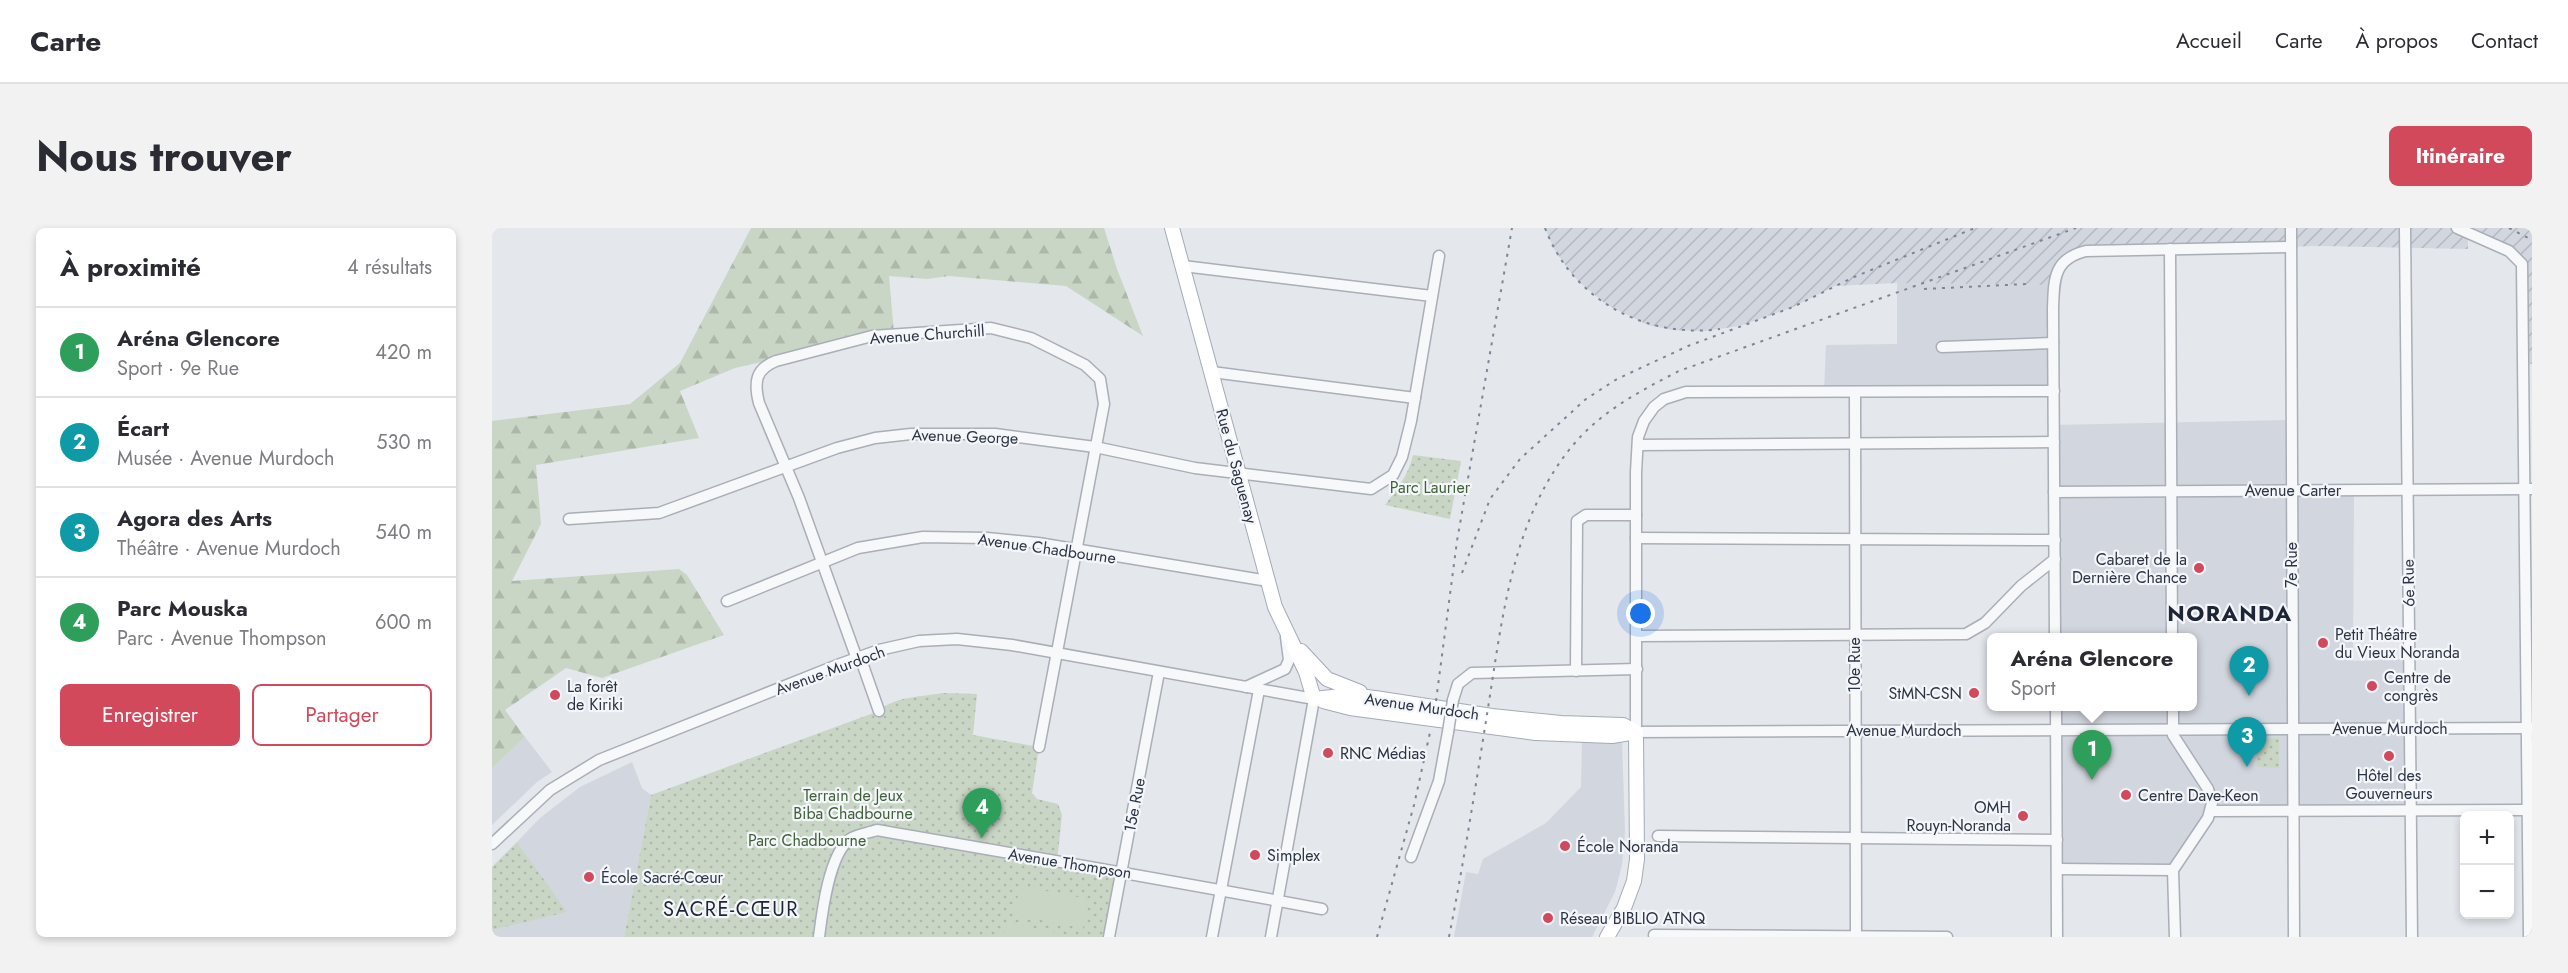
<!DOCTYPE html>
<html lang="fr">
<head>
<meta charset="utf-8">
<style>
	:root { --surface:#fff; --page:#f2f2f3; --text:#2b2b33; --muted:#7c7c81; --line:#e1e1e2; --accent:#d1495b }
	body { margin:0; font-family:Jost,sans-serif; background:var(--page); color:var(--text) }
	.controls { position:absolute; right:18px; bottom:18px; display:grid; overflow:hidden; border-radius:9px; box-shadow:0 3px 9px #0003 }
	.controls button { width:54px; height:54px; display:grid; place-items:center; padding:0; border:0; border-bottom:2px solid var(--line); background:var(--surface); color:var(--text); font:30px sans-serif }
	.you { position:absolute; left:1149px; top:386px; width:21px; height:21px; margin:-15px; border:4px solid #fff; border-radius:50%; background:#1a73e8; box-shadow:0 0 0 9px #1a73e833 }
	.badge { display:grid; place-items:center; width:39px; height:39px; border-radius:50%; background:var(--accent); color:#fff; font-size:20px; font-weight:700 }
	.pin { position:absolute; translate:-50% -50px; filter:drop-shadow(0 2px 3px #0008) }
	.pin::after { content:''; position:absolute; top:32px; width:21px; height:18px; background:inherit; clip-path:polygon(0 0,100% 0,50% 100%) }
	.popup { position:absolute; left:1495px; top:405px; width:210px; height:78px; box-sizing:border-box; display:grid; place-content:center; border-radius:9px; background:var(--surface); filter:drop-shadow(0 2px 4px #0005); font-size:20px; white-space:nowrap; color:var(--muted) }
	.popup b { font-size:22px; color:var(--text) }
	.popup::after { content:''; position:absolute; left:50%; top:100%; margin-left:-12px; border:12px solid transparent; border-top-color:var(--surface) }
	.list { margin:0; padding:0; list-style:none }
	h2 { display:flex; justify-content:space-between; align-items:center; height:78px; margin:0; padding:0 24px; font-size:26px }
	h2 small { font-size:20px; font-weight:400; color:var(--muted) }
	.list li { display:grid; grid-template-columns:39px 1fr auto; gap:18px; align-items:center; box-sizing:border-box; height:90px; padding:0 24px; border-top:2px solid var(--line) }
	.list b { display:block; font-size:22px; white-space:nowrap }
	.list p { margin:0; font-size:20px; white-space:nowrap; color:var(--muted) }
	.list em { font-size:20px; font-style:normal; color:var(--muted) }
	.actions { display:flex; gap:12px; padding:18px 24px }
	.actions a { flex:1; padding:14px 0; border:2px solid var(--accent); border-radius:9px; text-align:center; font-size:21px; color:var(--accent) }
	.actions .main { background:var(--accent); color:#fff }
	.map { position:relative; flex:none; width:2040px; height:709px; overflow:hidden; border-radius:9px }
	header { display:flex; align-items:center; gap:36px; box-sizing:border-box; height:84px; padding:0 30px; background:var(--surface); border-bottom:2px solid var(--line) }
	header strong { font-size:28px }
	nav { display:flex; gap:33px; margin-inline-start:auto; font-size:21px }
	.intro { display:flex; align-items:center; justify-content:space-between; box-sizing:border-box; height:144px; padding:0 36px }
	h1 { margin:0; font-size:42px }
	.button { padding:15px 27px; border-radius:9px; background:var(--accent); color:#fff; font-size:21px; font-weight:700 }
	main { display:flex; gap:36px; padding:0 36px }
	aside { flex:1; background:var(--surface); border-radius:9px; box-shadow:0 3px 9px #0003 }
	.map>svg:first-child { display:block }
	.built { fill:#d2d6de }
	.industrial { fill:url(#industrial-furrows) }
	.grass { fill:url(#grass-dots) }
	.forest { fill:url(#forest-firs) }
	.pitch { fill:#c9d6c5 }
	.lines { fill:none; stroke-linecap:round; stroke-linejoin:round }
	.minor-casing { stroke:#a9aeb7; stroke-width:13 }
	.major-casing { stroke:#a3abb8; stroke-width:16 }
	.minor { stroke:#f7f8fa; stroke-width:10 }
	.major { stroke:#fff; stroke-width:14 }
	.rail { stroke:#7d8696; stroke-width:2; stroke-dasharray:3 6; stroke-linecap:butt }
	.minor-bridge-casing { stroke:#a9aeb7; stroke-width:13; stroke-linecap:butt }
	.minor-bridge { stroke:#f7f8fa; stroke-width:10 }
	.poi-dot { fill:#d1495b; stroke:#f4f6f9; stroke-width:2 }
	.labels { text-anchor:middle; stroke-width:4.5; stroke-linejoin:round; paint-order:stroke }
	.street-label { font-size:16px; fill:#2b3445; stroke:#f4f6f9 }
	.park-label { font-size:16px; fill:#3f6138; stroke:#f4f6f9 }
	.poi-label { font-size:16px; fill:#2b3445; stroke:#f4f6f9; text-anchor:start }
	.quarter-label { font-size:20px; letter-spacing:1.5px; fill:#1d2536; stroke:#f4f6f9 }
	.district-label { font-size:22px; font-weight:bold; letter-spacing:1.5px; fill:#1d2536; stroke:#f4f6f9 }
</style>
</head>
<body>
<header>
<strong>Carte</strong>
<nav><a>Accueil</a><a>Carte</a><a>À propos</a><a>Contact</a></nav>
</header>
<div class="intro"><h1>Nous trouver</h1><a class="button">Itinéraire</a></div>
<main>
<aside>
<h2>À proximité<small>4 résultats</small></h2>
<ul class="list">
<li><span class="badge" style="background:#2e9e5b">1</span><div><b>Aréna Glencore</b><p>Sport · 9e Rue</p></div><em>420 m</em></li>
<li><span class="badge" style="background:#0f9aa8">2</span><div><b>Écart</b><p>Musée · Avenue Murdoch</p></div><em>530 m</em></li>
<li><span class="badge" style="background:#0f9aa8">3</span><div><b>Agora des Arts</b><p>Théâtre · Avenue Murdoch</p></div><em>540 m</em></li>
<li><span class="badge" style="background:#2e9e5b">4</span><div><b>Parc Mouska</b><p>Parc · Avenue Thompson</p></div><em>600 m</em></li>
</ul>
<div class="actions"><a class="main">Enregistrer</a><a>Partager</a></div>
</aside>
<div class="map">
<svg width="2040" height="709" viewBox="0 0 2040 709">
	<defs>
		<pattern id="industrial-furrows" width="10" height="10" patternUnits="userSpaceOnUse" patternTransform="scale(1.5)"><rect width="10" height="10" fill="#d2d6de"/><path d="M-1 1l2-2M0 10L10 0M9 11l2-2" fill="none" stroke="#b4b8c0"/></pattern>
		<pattern id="grass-dots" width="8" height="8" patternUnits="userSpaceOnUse" patternTransform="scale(1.5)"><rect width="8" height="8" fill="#c9d6c5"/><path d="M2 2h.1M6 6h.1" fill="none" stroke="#adb8ab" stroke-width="1.8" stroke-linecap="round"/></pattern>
		<pattern id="forest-firs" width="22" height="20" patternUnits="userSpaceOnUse" patternTransform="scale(1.5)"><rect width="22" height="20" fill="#c9d6c5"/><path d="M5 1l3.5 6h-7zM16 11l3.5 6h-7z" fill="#adb8ab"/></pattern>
	</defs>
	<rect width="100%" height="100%" fill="#e4e7ec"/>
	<g class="built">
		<path d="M1405,55L1562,57V163L1332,164L1334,117L1405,116Z"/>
		<path d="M1799,192V262H1862L1861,433L1917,431L1919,583H1719L1681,642L1565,641L1564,479L1700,478V410L1563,409L1562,197Z"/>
		<path d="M33,509L60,544L45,554L0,597V540Z"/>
		<path d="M1130,511L1133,605L1130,637L1123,664L1100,709H962L974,644L986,646L991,631L1054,595L1089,559L1090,512Z"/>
		<path d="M140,534L150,560L159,567L132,709H0V702L74,684L25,614L48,590L88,559Z"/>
	</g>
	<path class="industrial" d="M1053,0H2040V136L2031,135L2030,36L1976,7V21L1829,18L1606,22L1571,33L1562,57L1405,55L1343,58L1301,79L1248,98L1213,103L1180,102L1156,97L1115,77L1087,54L1076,41L1062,21Z"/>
	<g class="grass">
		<path d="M921,227L969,233L958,291L893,277C906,260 916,248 921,227Z"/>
		<path d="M451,465L485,466L481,507L547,519L540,565L545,571L566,576L570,587L565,634L630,643L617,709H132L159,567L387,483C403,468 429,469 451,465Z"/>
		<path d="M1787,510V540L1765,539L1764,511Z"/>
		<path d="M25,614L75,684L0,702V639Z"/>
	</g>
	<path class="forest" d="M259,0H612L625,41L651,108L574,58L457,48L435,51L397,48L402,105L243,140L188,163L207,210L44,237L49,296L20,353L187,341L195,347L232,407L110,450L74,440L13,482L33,509L0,540V193L138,176L188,135Z"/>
	<g class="pitch">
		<path d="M528,658L596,671L591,700L522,687Z"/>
		<path d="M515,694L583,709H511Z"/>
	</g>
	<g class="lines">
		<g class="minor-casing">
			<g id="minor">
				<path d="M1799,0L1802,709"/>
				<path d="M1913,0L1920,709"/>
				<path d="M1965,0L2017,23L2030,36L2037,709"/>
				<path d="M1678,21L1680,410"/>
				<path d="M691,38L940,68"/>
				<path d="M1450,119L1561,115"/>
				<path d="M720,144L923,170"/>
				<path d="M1562,163L1194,164L1172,171L1162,179L1152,193L1146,209L1144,244V504L2040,500"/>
				<path d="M1363,164L1364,709"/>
				<path d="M1146,217L1562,214"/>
				<path d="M1562,264L2040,261"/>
				<path d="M77,291L167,285L345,220L383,210L419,206H503L603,219L703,240L879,261L901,247L910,229L919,193L947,28"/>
				<path d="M1144,310L1563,312"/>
				<path d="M235,373L366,320L431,309L495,310L546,315L776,353"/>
				<path d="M1145,408L1474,406L1493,395L1529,358L1563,331"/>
				<path d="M1563,410L1561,81C1562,52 1561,31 1594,23L1799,19"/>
				<path d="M368,429L387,483"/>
				<path d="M365,431L307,270L267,175C262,155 263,141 284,133L380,108L499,100L539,110L593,137L608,151L612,176L547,519"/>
				<path d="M1084,443L1085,293L1094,287H1144"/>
				<path d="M754,459L793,441L797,432L794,409"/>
				<path d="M961,472L966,456L980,445L1145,441"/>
				<path d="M1564,478L1565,709"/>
				<path d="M1681,478V507L1716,561L1720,575L1716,590L1681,642L1683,709"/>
				<path d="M1719,583L2036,582"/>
				<path d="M1166,608L1565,612"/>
				<path d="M0,616L58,562L107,532L348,436L387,422L427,413L465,411L520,417L822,471L779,709"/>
				<path d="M919,629L947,553L956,504"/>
				<path d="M1565,641L1681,642"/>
				<path d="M1162,707L1455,709"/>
				<path d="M327,709C330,685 337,626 358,611C365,606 377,605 385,602C534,628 682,653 830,681"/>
				<path d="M617,709L667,444"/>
				<path d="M720,709L767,462"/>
			</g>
		</g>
		<g class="major-casing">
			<g id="major">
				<path d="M680,0L783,379L814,444L822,471"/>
				<path d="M809,423L835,451L868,464"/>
				<path d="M822,471L858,467L883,470L1000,488L1069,495L1131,497L1144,504"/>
				<path d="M831,473L858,480L1044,505L1120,508L1144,504"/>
				<path d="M1115,709L1132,680L1142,653L1145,631L1144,504"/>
			</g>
		</g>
		<use href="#minor" class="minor"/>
		<use href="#major" class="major"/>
		<g class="rail">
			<path d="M1053,0C1080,72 1154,111 1228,101"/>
			<path d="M2017,0L2040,12"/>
			<path d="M1432,61L1534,56"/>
			<path d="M970,345L998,271L1028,231L1094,171L1125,151L1196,118L1301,79L1362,49L1483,0"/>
			<path d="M944,473L965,313L1020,0"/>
			<path d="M885,709L922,577L939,500"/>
			<path d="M957,709C972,633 984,556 996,480C1010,392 1020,294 1077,222C1106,185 1146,164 1187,143L1584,0"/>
		</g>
		<g class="minor-bridge-casing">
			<path id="minor-bridge" d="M956,504L961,472"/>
		</g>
		<use href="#minor-bridge" class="minor-bridge"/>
	</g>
	<g class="poi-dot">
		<circle cx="1707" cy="340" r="6"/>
		<circle cx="1831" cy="415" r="6"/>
		<circle cx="1880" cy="458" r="6"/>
		<circle cx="1482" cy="465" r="6"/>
		<circle cx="63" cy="467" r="6"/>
		<circle cx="836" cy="525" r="6"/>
		<circle cx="1897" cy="528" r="6"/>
		<circle cx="1634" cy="567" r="6"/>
		<circle cx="1531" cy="588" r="6"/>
		<circle cx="1073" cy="618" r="6"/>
		<circle cx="763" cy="627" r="6"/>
		<circle cx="97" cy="649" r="6"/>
		<circle cx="1056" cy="690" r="6"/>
	</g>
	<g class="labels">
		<g class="street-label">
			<text transform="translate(435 106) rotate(-4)" y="6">Avenue Churchill</text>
			<text transform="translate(473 208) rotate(2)" y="6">Avenue George</text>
			<text transform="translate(745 238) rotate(75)" y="6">Rue du Saguenay</text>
			<text x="1801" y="268">Avenue Carter</text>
			<text transform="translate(555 320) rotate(8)" y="6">Avenue Chadbourne</text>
			<text transform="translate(1799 337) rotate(-90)" y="6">7e Rue</text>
			<text transform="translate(1916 355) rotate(-91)" y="6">6e Rue</text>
			<text transform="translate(1362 437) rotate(-90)" y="6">10e Rue</text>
			<text transform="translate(338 442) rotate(-20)" y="6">Avenue Murdoch</text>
			<text transform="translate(930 478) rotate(8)" y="6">Avenue Murdoch</text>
			<text x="1898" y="506">Avenue Murdoch</text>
			<text x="1412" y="508">Avenue Murdoch</text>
			<text transform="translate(642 577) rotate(-79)" y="6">15e Rue</text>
			<text transform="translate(578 635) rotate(9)" y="6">Avenue Thompson</text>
		</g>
		<g class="park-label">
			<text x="938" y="265">Parc Laurier</text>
			<text x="361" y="573">Terrain de Jeux<tspan x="361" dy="18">Biba Chadbourne</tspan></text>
			<text x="315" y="618">Parc Chadbourne</text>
		</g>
		<g class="poi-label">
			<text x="1695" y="337" text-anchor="end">Cabaret de la<tspan x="1695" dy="18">Dernière Chance</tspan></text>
			<text x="1843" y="412">Petit Théâtre<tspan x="1843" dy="18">du Vieux Noranda</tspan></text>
			<text x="1892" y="455">Centre de<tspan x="1892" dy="18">congrès</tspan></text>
			<text x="75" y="464">La forêt<tspan x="75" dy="18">de Kiriki</tspan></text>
			<text x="1470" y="471" text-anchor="end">StMN-CSN</text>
			<text x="848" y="531">RNC Médias</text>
			<text x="1897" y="553" text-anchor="middle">Hôtel des<tspan x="1897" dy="18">Gouverneurs</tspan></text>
			<text x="1646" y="573">Centre Dave-Keon</text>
			<text x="1519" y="585" text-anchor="end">OMH<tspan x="1519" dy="18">Rouyn-Noranda</tspan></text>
			<text x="1085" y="624">École Noranda</text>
			<text x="775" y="633">Simplex</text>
			<text x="109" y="655">École Sacré-Cœur</text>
			<text x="1068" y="696">Réseau BIBLIO ATNQ</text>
		</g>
		<g class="quarter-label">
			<text x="239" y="688">SACRÉ-CŒUR</text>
		</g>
		<g class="district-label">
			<text x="1738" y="393">NORANDA</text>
		</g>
	</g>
</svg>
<div class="controls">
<button>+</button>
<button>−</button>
</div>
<div class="you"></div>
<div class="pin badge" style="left:1600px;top:552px;background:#2e9e5b">1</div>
<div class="popup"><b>Aréna Glencore</b>Sport</div>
<div class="pin badge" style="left:1757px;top:468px;background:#0f9aa8">2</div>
<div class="pin badge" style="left:1755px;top:539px;background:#0f9aa8">3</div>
<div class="pin badge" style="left:490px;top:610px;background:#2e9e5b">4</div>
</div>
</main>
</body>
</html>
